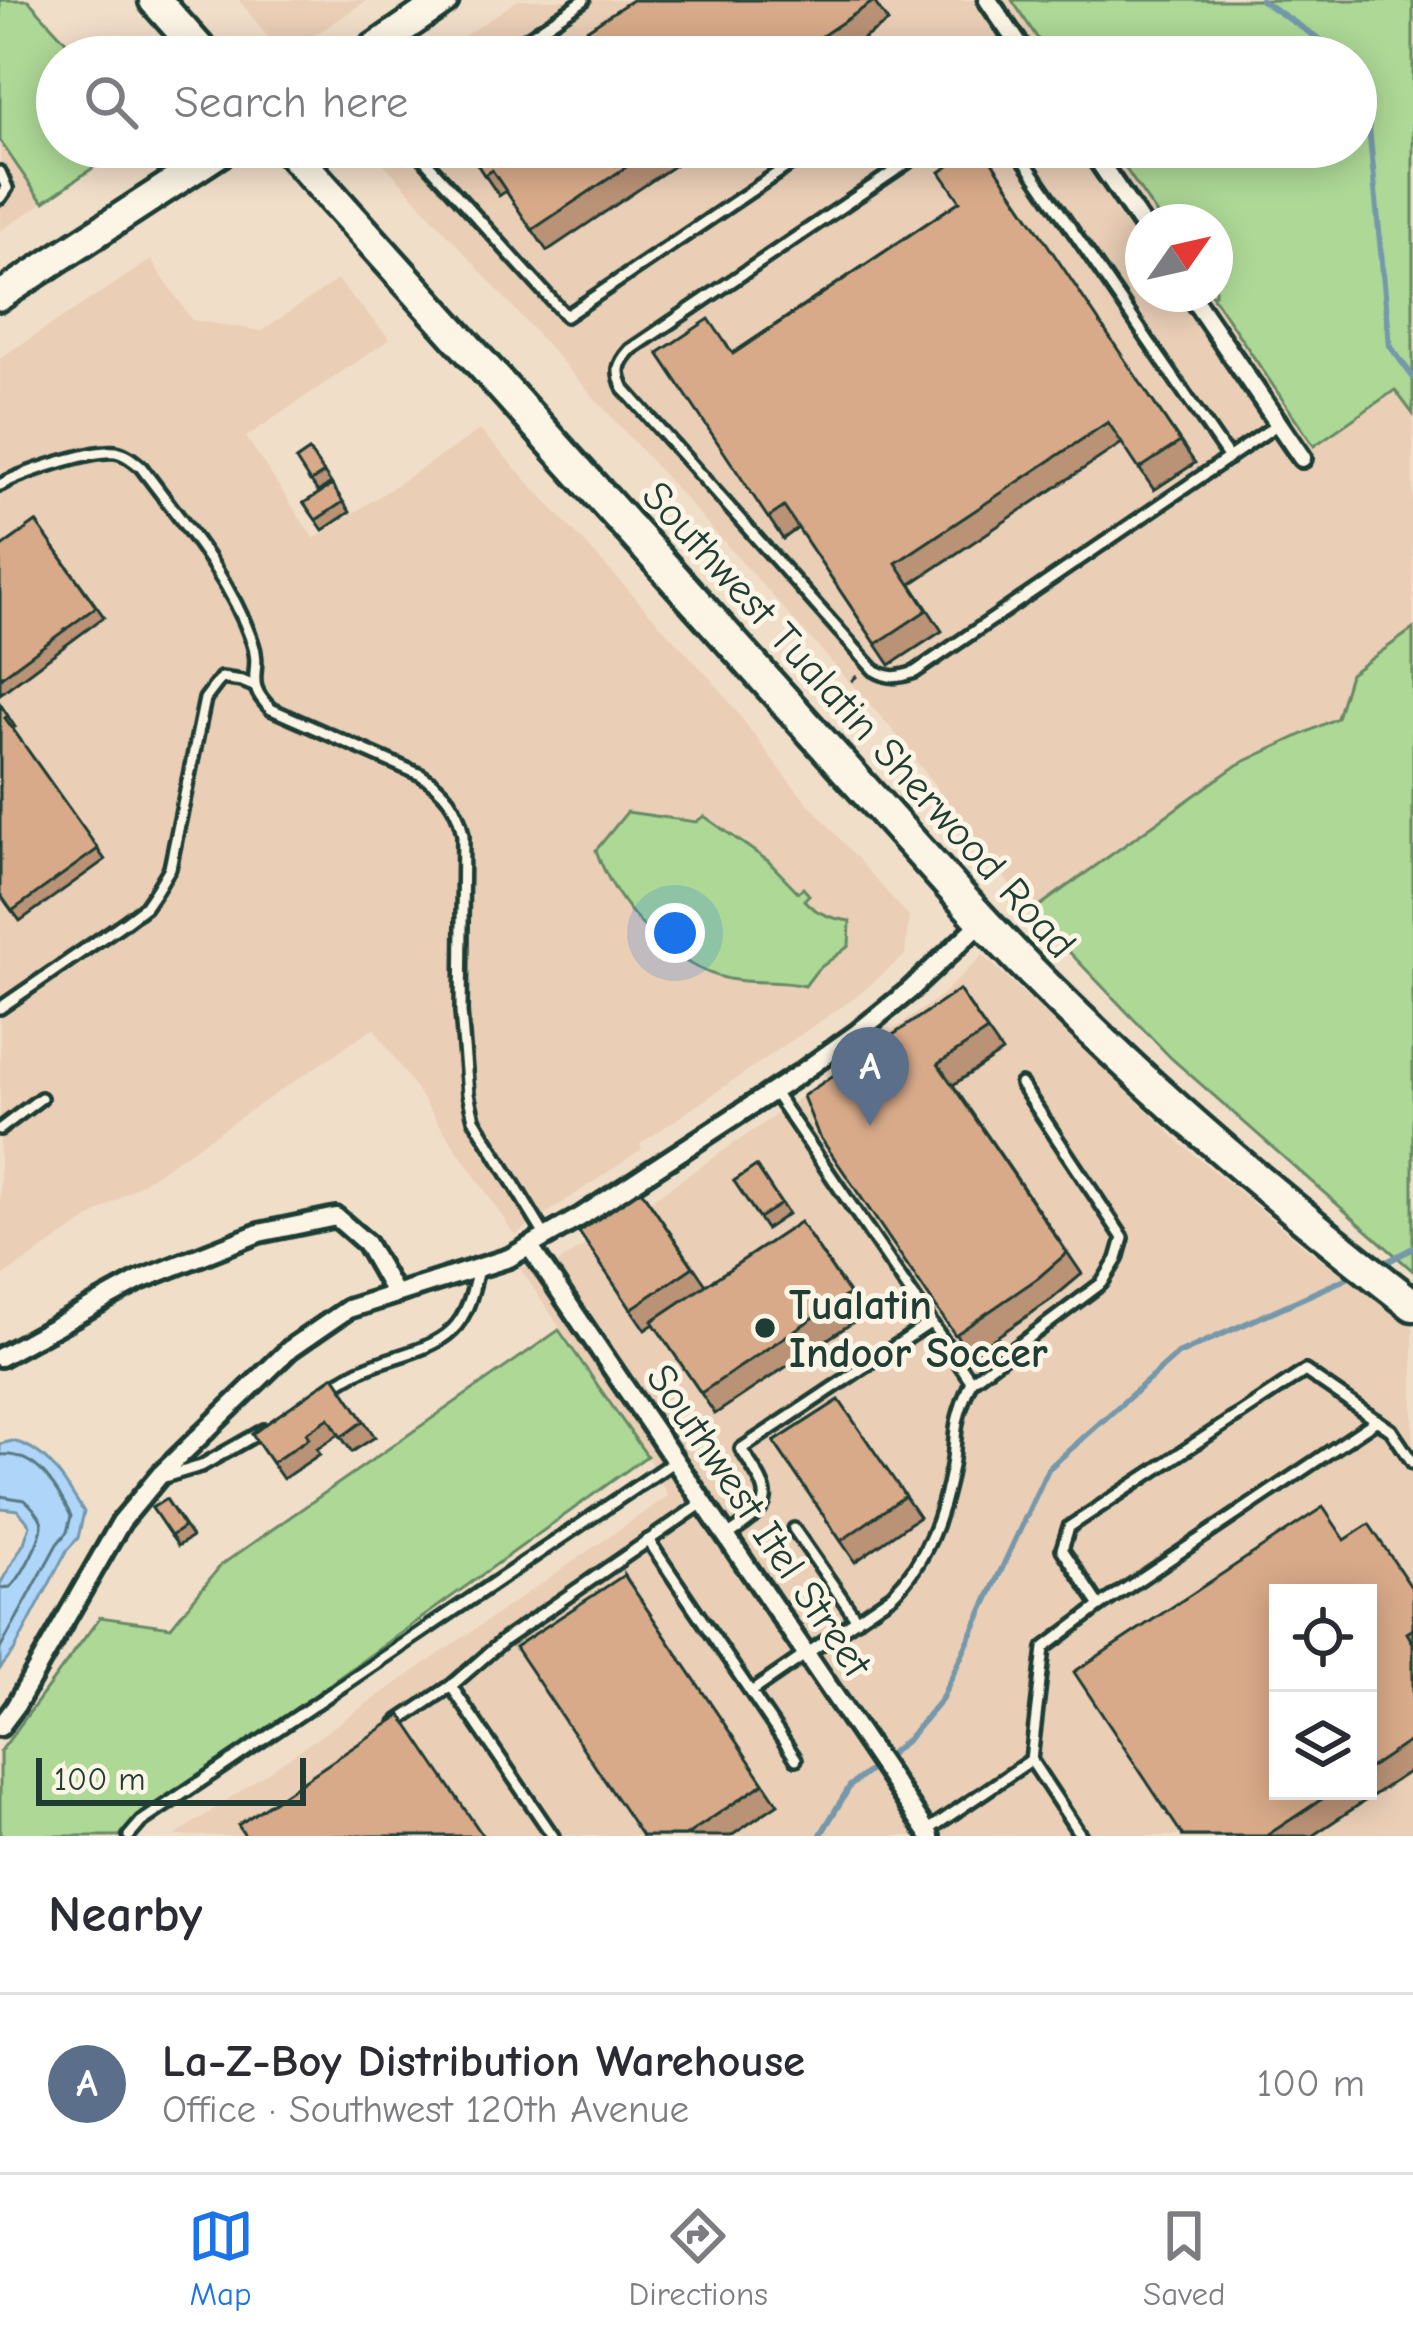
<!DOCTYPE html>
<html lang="en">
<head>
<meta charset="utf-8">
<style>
	:root { --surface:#fff; --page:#f2f2f3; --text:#2b2b33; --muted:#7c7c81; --line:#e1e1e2; --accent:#1a73e8 }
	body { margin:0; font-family:"Comic Neue",sans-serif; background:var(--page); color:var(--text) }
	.controls { position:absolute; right:36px; bottom:36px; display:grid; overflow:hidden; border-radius:0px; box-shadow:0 6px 30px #0003 }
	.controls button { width:108px; height:108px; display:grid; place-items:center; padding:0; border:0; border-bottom:3px solid var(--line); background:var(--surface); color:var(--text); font:60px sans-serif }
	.compass { position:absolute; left:1125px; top:204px; width:108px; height:108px; border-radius:50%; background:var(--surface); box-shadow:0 6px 30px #0003; rotate:56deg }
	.scale { position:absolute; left:36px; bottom:30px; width:270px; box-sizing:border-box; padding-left:12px; border:6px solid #1f3d34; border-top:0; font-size:33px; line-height:42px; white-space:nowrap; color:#1f3d34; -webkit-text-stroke:9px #fcf5e5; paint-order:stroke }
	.you { position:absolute; left:675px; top:933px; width:42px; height:42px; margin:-30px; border:9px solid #fff; border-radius:50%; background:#1a73e8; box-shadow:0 0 0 18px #1a73e833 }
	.badge { display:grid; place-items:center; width:78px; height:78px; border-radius:50%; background:var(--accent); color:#fff; font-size:39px; font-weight:700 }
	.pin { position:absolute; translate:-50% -99px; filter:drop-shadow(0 3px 6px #0008) }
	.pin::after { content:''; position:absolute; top:63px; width:42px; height:36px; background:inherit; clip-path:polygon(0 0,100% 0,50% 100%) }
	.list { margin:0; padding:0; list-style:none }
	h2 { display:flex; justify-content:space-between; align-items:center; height:156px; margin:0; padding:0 48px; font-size:51px }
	h2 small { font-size:39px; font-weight:400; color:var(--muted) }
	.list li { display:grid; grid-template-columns:78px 1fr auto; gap:36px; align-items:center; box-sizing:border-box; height:180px; padding:0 48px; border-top:3px solid var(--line) }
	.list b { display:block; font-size:45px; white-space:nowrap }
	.list p { margin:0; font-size:39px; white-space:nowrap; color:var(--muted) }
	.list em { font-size:39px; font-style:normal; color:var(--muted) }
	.icon { flex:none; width:66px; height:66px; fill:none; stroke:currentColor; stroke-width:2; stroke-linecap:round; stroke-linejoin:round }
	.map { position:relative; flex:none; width:1413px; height:1836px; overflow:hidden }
	.search { position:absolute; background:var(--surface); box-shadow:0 6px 30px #0003; left:36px; right:36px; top:36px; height:132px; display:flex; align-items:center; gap:30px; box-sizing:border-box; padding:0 42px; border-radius:66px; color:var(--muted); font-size:45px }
	.sheet { height:336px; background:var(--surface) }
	nav { display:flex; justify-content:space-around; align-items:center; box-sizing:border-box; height:168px; border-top:3px solid var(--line); background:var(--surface); font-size:33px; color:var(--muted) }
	nav a { display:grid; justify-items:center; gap:6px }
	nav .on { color:var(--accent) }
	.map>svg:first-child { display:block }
	.built { fill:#eaceb6; fill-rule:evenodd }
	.green { fill:#add896; stroke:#668a65; stroke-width:3 }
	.water { fill:#afd5f9; stroke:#7598aa; stroke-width:3 }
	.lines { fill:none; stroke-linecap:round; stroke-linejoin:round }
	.shore { stroke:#597a83; stroke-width:3 }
	.stream { stroke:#7598aa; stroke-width:6 }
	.lane-casing { stroke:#1f3d34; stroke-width:18 }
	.street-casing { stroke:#1f3d34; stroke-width:26 }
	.primary-casing { stroke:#1f3d34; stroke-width:36 }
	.highway-casing { stroke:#1f3d34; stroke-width:39 }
	.path { stroke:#1f3d34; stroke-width:3; stroke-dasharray:9 9; stroke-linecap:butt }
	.lane { stroke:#fcf5e5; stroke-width:9 }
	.street { stroke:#fcf5e5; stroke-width:16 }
	.primary { stroke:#fcf5e5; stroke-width:27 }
	.highway { stroke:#fcf5e5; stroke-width:30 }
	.wall { fill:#ba9276; stroke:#1f3d34; stroke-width:3; fill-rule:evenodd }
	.building { fill:#d8aa89; stroke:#1f3d34; stroke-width:3 }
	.poi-dot { fill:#1f3d34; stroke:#fcf5e5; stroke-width:4.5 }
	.labels { text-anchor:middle; stroke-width:10; stroke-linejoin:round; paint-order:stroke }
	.street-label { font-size:42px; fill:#1f3d34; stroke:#fcf5e5 }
	.poi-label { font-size:42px; font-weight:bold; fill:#1f3d34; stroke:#fcf5e5; text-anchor:start }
</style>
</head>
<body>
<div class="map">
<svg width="1413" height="1836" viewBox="0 0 1413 1836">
	<rect width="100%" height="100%" fill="#f1dec9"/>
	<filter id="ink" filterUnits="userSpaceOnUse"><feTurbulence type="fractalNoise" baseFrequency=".00833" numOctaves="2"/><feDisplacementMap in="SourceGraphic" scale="24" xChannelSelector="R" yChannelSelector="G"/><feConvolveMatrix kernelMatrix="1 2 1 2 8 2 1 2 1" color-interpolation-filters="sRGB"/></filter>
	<g filter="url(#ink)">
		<g class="built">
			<path d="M239,0H367L289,53L272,42Z"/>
			<path d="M518,0H1012L1050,57H433Z"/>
			<path d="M0,141L38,196L44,202L0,231Z"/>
			<path d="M369,147H1111L1162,222H1143V294H1211L1313,445L1396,389L1413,414V629L1350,674L1338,718L1237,765L1031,912L891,728Z"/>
			<path d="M151,260L192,320L261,331L337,280L390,339L246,437L314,539L480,430L718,687L787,779L909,917L905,955L856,997L640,1144L642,1149L515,1235L374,1028L0,1278V358Z"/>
			<path d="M983,955L1184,1146L1305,1247L1413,1327V1836H175L668,1496L647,1456L519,1267L554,1266L766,1122L942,995ZM1278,1593H1368V1791H1278Z"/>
		</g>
		<g class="green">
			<path d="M0,0H28L80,57H57V147H123L44,202L38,196L0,141Z"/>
			<path d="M1012,0H1413V414L1395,390L1314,446L1211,294H1215V222H1162L1111,147H1356V57H1050Z"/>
			<path d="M1413,629V1271L1171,1058L1031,912L1237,765L1337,718L1350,674Z"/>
			<path d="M627,812L696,822L704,816L768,861L798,892L803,888L809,895L804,900C815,913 834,919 850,921L849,946L817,970L805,986C780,980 754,984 729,979C671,967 614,904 596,850Z"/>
			<path d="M559,1330L647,1456L119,1836H0V1752L100,1617L171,1627L221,1565Z"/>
		</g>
		<path class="water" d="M12,1441C48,1448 65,1483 84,1512L78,1538L67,1550L14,1651L0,1669V1584L24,1543L30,1525L18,1510L0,1508V1444Z"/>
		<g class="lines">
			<g class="shore">
				<path d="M0,1455C36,1452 56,1486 71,1516L67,1532L57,1544L0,1649"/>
				<path d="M0,1496L25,1500C31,1506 41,1515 42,1524C43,1536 20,1581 10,1587C7,1588 3,1587 0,1588"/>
			</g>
			<g class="stream">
				<path d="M1261,0L1325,43L1332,57"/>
				<path d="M1356,103L1369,127L1390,346L1413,377"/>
				<path d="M1385,1263L1413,1248"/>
				<path d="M891,1753L908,1739L941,1700L1048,1469L1178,1354L1352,1276"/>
				<path d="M820,1836L850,1786L868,1772"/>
			</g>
			<g class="lane-casing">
				<g id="lane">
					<path d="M499,57L584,0"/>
					<path d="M1001,57L1019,44"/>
					<path d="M413,147L566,316L816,147"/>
					<path d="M930,147L630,350C617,364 616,372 624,389L874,670C889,679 898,678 915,672L1278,424"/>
					<path d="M1015,147L1229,458"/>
					<path d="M0,172L7,188L0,198"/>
					<path d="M0,485C22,473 92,449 116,452C126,454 134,461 141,467C182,522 229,576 252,641C264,673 241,680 271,709L421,775C445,790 458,807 463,835L461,1012L468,1094L474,1119L546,1237"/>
					<path d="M0,1008L125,922L145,907L156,891L170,868L205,699L221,678L242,681L254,686"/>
					<path d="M0,1129L41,1098"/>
					<path d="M971,1381L1102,1283L1117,1259L1123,1238L1021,1084"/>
					<path d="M329,1388C340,1382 351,1374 363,1369C391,1356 429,1352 452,1330C468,1315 473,1290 478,1269"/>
					<path d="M161,1478L201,1466L264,1430"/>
					<path d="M794,1529L857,1620"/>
					<path d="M727,1536C777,1503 774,1499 741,1449L930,1323"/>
					<path d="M648,1540L796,1759"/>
					<path d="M1100,1606L1377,1420"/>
					<path d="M751,1692L892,1595C928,1560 943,1514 952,1466C955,1450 954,1434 958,1418C961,1406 966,1393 971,1381L773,1091"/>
					<path d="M396,1723L451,1686"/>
					<path d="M927,1831L1031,1760"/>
					<path d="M129,1836L141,1822L676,1460"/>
					<path d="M553,1836L451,1686L504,1640L704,1502"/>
					<path d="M1081,1836L1031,1760L1044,1648L1100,1606L1062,1549L1069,1527L1305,1371L1391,1430L1413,1463"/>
				</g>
			</g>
			<g class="street-casing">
				<g id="street">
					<path d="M988,0L1027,57"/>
					<path d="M1089,147L1143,226"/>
					<path d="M1190,294L1302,458"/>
					<path d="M529,1246L930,1836"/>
					<path d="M0,1357L140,1280L259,1233L336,1217L366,1243L395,1294"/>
					<path d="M0,1727L15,1707L121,1522L160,1475L290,1349L348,1309L509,1258L582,1216L798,1075L857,1033L910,990L983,921"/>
				</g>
			</g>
			<g class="primary-casing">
				<g id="primary">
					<path d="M361,57L444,0"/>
					<path d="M0,296L228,147"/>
				</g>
			</g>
			<g class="highway-casing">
				<g id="highway">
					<path d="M155,0L206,57"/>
					<path d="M287,147L957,893C1095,1045 1251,1179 1413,1305"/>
				</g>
			</g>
			<path class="path" d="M824,705L857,676"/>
			<use href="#lane" class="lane"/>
			<use href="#street" class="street"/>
			<use href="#primary" class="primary"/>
			<use href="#highway" class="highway"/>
		</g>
		<g class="wall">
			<path d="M873,0L888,22L836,57H532L574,38Z"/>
			<path d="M466,147H702L547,251L506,191L499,196Z"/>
			<path d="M978,147L1195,463L1154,490L1122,443L911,584L942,631L890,665L798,528L783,539L658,353H733L960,201Z"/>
			<path d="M309,451L331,483L318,492L296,460Z"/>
			<path d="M332,485L350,512L323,530L304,503Z"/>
			<path d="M36,522L104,617L0,694V548Z"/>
			<path d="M0,704L15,727L12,728L105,860L20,921L0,894Z"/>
			<path d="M959,990L1002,1052L953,1085L1082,1274L1052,1299L970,1355L818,1134Z"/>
			<path d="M756,1166L788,1214L766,1229L734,1181Z"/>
			<path d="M641,1190L706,1285L800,1222L864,1315L715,1414L654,1324L645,1330L579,1232Z"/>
			<path d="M334,1376L375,1437L352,1452L339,1434L317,1449L320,1454L283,1479L252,1434Z"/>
			<path d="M839,1400L919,1517L855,1562L774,1442Z"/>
			<path d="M166,1499L192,1537L178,1546L152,1508Z"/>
			<path d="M1345,1540L1413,1589V1769L1312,1836H1183ZM1368,1593V1791H1278Z"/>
			<path d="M624,1575L778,1804L731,1836H642Z"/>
		</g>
		<g class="building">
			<path d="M632,0H873L874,1L791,57H532L570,31L574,38Z"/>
			<path d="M466,147H656L532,230L492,170L484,175Z"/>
			<path d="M978,147H982L1180,442L1139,469L1108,422L896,563L927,610L876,644L784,507L768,518L658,353L709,319L733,354L960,201L940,172Z"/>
			<path d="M309,451L324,473L310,482L296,460Z"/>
			<path d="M332,485L343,502L316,520L304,503Z"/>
			<path d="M36,522L96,607L0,678V548Z"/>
			<path d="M0,704L8,716L5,718L98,849L12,911L0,894Z"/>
			<path d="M959,990L987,1031L938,1064L1067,1253L1038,1278L955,1335L818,1134L803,1096Z"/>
			<path d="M756,1166L781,1204L759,1218L734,1181Z"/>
			<path d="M641,1190L693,1267L631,1309L579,1232Z"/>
			<path d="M800,1222L849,1294L701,1393L652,1321Z"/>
			<path d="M334,1376L364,1421L341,1437L329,1418L306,1433L309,1438L272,1463L252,1434Z"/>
			<path d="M839,1400L905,1496L841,1541L774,1442Z"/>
			<path d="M166,1499L184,1527L171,1536L152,1508Z"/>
			<path d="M1323,1507L1345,1540L1369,1524L1413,1590V1629L1407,1633L1413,1643V1739L1368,1769V1593H1278V1791H1334L1266,1836H1183L1074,1672Z"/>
			<path d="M624,1575L764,1783L685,1836H642L515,1647Z"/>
			<path d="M401,1715L483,1836H245L238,1825Z"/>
		</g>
	</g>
	<circle class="poi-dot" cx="765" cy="1328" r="12"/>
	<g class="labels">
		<g class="street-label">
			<text transform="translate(860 719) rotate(48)" y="15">Southwest Tualatin Sherwood Road</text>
			<text transform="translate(760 1520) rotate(56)" y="15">Southwest Itel Street</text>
		</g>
		<g class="poi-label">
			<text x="789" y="1319">Tualatin<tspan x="789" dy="48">Indoor Soccer</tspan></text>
		</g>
	</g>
</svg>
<div class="controls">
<button><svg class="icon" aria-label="locate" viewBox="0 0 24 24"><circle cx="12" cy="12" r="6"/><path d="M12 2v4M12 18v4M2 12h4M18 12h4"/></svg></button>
<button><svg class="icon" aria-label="layers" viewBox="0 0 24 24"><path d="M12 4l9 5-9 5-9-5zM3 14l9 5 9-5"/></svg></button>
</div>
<svg class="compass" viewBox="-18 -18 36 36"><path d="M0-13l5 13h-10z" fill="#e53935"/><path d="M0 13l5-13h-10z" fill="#7c7c81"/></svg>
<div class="scale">100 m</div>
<div class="you"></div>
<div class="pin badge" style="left:870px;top:1126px;background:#5c6f8a">A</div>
<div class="search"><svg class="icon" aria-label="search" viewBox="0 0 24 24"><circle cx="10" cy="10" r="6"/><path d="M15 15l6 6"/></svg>Search here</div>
</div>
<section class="sheet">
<h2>Nearby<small></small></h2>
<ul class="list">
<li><span class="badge" style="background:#5c6f8a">A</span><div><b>La-Z-Boy Distribution Warehouse</b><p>Office · Southwest 120th Avenue</p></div><em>100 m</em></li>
</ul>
</section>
<nav>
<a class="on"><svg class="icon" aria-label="map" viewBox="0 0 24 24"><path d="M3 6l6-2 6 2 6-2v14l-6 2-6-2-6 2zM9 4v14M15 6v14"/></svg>Map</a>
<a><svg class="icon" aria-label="directions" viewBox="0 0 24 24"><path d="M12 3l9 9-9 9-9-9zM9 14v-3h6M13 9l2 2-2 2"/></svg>Directions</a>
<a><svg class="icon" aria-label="saved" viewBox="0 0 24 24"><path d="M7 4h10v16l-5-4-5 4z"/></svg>Saved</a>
</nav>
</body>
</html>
